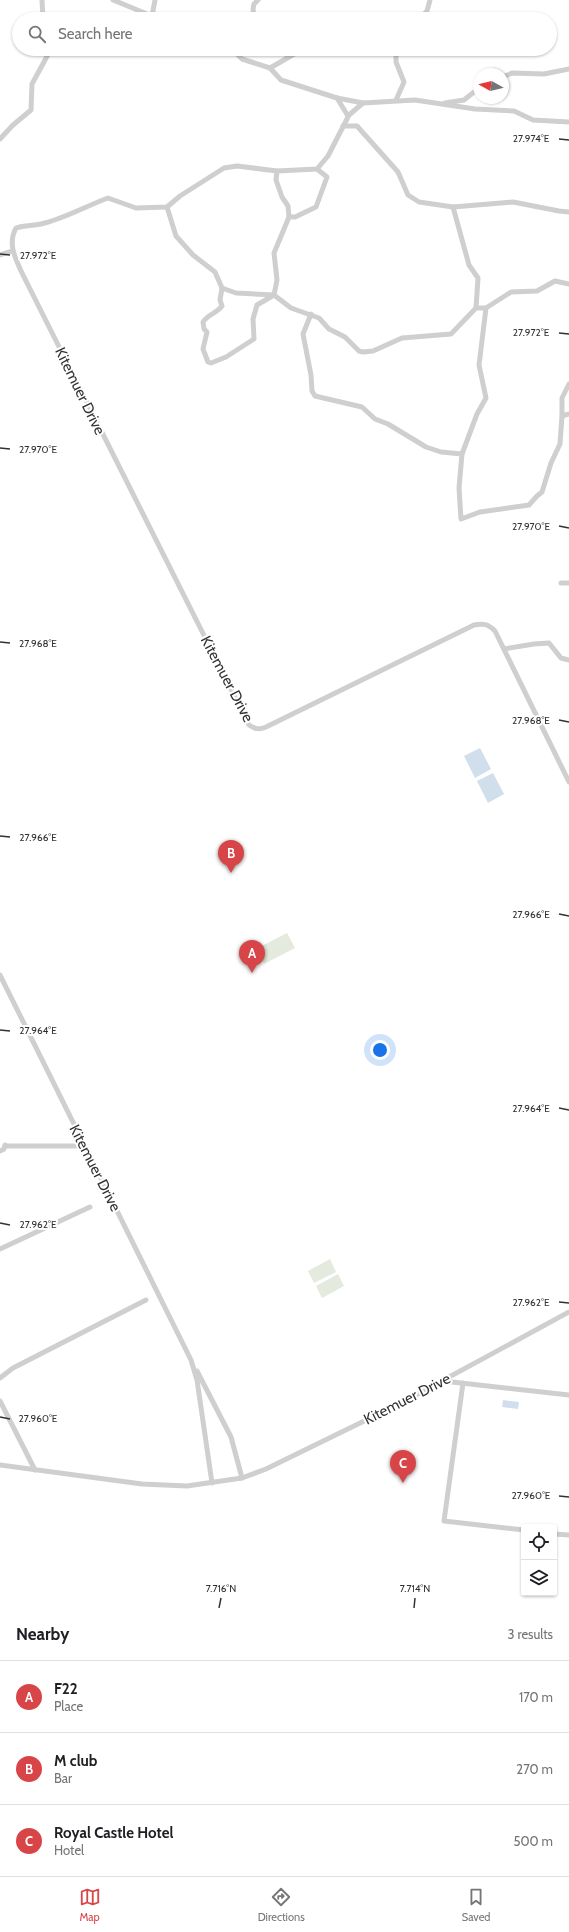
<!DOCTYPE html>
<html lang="en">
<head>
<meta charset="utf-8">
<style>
	:root { --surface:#fff; --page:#f6f6f6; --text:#202124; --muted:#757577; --line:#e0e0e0; --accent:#d84548 }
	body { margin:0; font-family:Cabin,sans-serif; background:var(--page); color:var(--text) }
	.controls { position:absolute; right:12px; bottom:12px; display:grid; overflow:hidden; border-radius:4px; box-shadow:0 1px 3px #0004 }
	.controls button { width:36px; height:36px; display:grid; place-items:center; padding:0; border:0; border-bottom:1px solid var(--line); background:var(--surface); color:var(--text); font:20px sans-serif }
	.compass { position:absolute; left:473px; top:68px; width:36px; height:36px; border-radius:50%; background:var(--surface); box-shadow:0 1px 3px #0004; rotate:278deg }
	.you { position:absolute; left:380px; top:1050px; width:14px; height:14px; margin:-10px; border:3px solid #fff; border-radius:50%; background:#1a73e8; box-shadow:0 0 0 6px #1a73e833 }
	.badge { display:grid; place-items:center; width:26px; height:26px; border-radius:50%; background:var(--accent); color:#fff; font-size:13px; font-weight:700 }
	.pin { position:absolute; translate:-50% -33px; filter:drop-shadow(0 1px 2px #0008) }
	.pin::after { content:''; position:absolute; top:21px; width:14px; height:12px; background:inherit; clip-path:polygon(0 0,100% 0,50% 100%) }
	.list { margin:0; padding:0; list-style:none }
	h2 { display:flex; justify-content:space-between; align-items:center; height:52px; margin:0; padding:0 16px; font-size:17px }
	h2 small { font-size:13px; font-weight:400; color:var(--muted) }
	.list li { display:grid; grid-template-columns:26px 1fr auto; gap:12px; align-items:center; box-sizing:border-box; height:72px; padding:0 16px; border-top:1px solid var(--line) }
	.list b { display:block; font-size:15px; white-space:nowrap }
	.list p { margin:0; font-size:13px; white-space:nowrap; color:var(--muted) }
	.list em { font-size:13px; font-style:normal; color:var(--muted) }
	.icon { flex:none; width:22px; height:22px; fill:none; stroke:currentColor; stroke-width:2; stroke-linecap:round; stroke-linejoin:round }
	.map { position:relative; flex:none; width:569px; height:1608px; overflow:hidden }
	.search { position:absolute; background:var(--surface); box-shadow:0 1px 3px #0004; left:12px; right:12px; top:12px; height:44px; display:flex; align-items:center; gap:10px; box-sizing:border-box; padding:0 14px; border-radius:22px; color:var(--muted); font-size:15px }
	.sheet { height:268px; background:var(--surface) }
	nav { display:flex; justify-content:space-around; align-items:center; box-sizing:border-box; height:56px; border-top:1px solid var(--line); background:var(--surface); font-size:11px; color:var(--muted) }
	nav a { display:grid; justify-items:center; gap:2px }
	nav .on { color:var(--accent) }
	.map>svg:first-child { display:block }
	.green { fill:#e4eade }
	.water { fill:#d0dfeb }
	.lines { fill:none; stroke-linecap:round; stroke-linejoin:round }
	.street { stroke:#cfcfcf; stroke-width:5 }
	.ticks { fill:none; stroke:#323232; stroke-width:1.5 }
	.labels { text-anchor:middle; stroke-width:4; stroke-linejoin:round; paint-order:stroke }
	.street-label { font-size:15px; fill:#323232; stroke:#fff }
	.ticks-label { font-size:10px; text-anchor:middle; fill:#323232; stroke:#fff; stroke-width:4; stroke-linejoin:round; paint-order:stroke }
</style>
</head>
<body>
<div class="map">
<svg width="569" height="1608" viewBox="0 0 569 1608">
	<rect width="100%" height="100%" fill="#fff"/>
	<g class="green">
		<path d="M287,933L295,948L264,964L256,949Z"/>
		<path d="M330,1259L336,1272L314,1283L308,1271Z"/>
		<path d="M338,1274L344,1286L322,1298L316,1286Z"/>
	</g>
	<g class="water">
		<path d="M480,748L491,769L475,778L464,756Z"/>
		<path d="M493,773L504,794L488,803L477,781Z"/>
		<path d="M503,1400L519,1402L518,1409L502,1407Z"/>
	</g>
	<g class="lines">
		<g class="street">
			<path d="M42,0L43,19"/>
			<path d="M113,0L152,16"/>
			<path d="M155,0L152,16L162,19"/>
			<path d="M258,0L254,4C252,11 253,15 260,19"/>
			<path d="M419,19L427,11L430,0"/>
			<path d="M232,49L242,59L270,68L296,53L293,49"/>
			<path d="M270,68L281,80L337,98L348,116"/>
			<path d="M503,77L512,73L544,74L569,69"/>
			<path d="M337,98L363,103"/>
			<path d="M396,100L404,82L396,62V49"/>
			<path d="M445,103L464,100L479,88"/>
			<path d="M569,122L533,120L514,111L475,109L415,100L363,103L349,115L328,156L317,169L277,171L237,166L224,168L180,196L167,207L136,208L108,198C86,206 64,219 41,224C32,226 25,225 16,228C7,244 16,260 23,275L249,725C255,729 259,730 266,727L474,625C484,623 488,624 495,631L569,782"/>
			<path d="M343,126H357L398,172L408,195L419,202L453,207L513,202L559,211L569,212"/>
			<path d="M0,139L13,125L31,110L32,84L51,49"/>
			<path d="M167,207L176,236L193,255L215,272L222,288L220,300L222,306C216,314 208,314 203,322L204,329L207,332L203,349L208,362L211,363L226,357L254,339L253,319L257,305L274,295L277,280L274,253L289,217L288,206L282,197L276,180L277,171"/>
			<path d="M289,217H295L316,207L327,177L317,169"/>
			<path d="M0,255L12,251"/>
			<path d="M222,288L236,293L274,295L291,308L319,318L329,329L345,337L359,351L363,352L373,351L402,338L451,334L476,308L478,278L469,265L453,207"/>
			<path d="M476,308H486L511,292L537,291L555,281L569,284"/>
			<path d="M486,308L479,365L486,398L477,414L462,454L459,488L461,519L480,512L529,505L537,496L542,492L551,463L560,444L562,416L569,414"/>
			<path d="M311,314L303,334L311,375L312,391L315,396L362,407L375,419L388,424L426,447L441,452L462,454"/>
			<path d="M562,416V398L569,384"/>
			<path d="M561,583H569"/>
			<path d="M504,649L534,644L549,643L561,658L569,660"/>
			<path d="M0,975L191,1360L197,1380L212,1483"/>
			<path d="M5,1146H84"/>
			<path d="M0,1151L4,1149L5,1145"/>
			<path d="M0,1249L90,1207"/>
			<path d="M197,1371L231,1437L242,1478"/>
			<path d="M0,1378L13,1368L146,1300"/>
			<path d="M443,1381L569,1395"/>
			<path d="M463,1383L444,1521L524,1530"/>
			<path d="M0,1401L35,1470"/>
			<path d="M0,1465L142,1484L187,1486L242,1478L266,1469L403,1402L569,1312"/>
			<path d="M554,1534L569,1535"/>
		</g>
	</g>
	<path class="ticks" d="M559,139L569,140M0,254L10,255M559,333L569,334M0,448L10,449M559,526L569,528M0,642L10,643M559,720L569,722M0,836L10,837M559,914L569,916M0,1030L10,1031M559,1108L569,1110M0,1223L10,1225M559,1302L569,1303M0,1417L10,1419M559,1496L569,1497M219,1608L221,1598M414,1608L415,1598"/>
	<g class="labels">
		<g class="street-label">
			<text transform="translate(80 391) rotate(64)" y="5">Kitemuer Drive</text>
			<text transform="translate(227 679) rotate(62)" y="5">Kitemuer Drive</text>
			<text transform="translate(95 1168) rotate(63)" y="5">Kitemuer Drive</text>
			<text transform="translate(407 1399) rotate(-27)" y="5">Kitemuer Drive</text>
		</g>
	</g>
	<g class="ticks-label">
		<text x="531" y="142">27.974°E</text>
		<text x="38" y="259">27.972°E</text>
		<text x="531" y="336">27.972°E</text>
		<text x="38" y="453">27.970°E</text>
		<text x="531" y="530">27.970°E</text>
		<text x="38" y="647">27.968°E</text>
		<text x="531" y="724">27.968°E</text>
		<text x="38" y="841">27.966°E</text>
		<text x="531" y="918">27.966°E</text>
		<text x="38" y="1034">27.964°E</text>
		<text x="531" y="1112">27.964°E</text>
		<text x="38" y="1228">27.962°E</text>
		<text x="531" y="1306">27.962°E</text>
		<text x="38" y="1422">27.960°E</text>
		<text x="531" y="1499">27.960°E</text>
		<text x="221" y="1592">7.716°N</text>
		<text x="415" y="1592">7.714°N</text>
	</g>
</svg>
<div class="controls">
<button><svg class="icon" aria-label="locate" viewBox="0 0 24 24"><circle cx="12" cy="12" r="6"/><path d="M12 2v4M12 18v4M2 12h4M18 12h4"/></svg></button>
<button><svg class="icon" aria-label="layers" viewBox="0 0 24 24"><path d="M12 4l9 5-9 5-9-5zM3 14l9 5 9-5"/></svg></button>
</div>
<svg class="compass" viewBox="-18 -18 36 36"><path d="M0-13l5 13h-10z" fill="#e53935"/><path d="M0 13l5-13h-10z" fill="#757577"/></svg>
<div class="you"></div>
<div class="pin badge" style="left:252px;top:973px">A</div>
<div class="pin badge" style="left:231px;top:873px">B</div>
<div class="pin badge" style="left:403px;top:1483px">C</div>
<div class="search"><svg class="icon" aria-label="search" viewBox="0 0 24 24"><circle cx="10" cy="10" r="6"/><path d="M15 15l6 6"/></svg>Search here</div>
</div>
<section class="sheet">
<h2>Nearby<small>3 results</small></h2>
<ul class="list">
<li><span class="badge">A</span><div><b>F22</b><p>Place</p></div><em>170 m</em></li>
<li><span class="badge">B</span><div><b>M club</b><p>Bar</p></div><em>270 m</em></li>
<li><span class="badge">C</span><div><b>Royal Castle Hotel</b><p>Hotel</p></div><em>500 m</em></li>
</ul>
</section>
<nav>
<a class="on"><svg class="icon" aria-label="map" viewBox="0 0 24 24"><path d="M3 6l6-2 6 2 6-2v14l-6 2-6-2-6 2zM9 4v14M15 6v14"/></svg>Map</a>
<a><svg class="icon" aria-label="directions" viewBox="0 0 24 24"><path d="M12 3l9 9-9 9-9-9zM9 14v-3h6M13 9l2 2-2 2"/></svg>Directions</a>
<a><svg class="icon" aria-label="saved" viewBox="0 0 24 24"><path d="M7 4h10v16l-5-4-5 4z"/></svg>Saved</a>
</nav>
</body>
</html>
